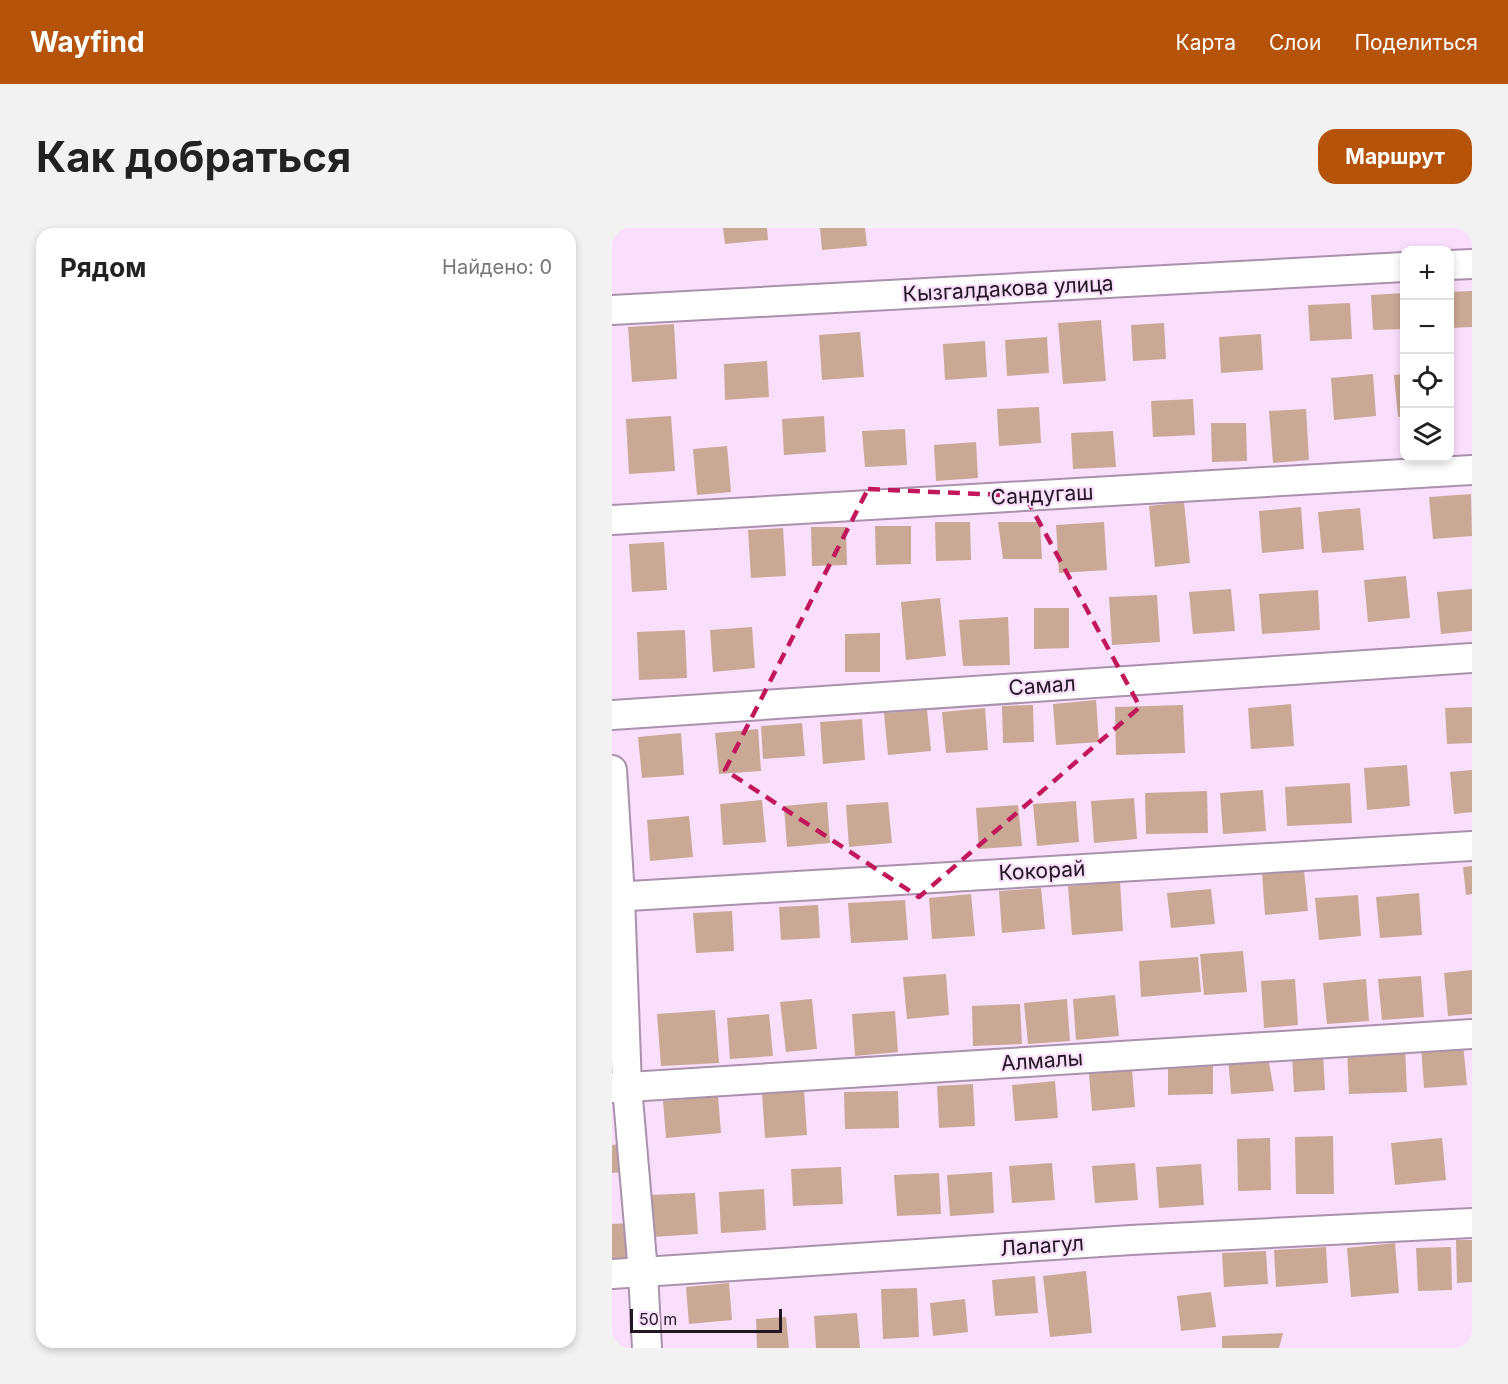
<!DOCTYPE html>
<html lang="ru">
<head>
<meta charset="utf-8">
<style>
	:root { --surface:#fff; --page:#f2f2f2; --text:#222; --muted:#767676; --line:#e0e0e0; --accent:#b45309 }
	body { margin:0; font-family:Inter,sans-serif; background:var(--page); color:var(--text) }
	.controls { position:absolute; right:18px; top:18px; display:grid; overflow:hidden; border-radius:12px; box-shadow:0 3px 9px #0003 }
	.controls button { width:54px; height:54px; display:grid; place-items:center; padding:0; border:0; border-bottom:2px solid var(--line); background:var(--surface); color:var(--text); font:30px sans-serif }
	.scale { position:absolute; left:18px; bottom:15px; width:152px; box-sizing:border-box; padding-left:6px; border:3px solid #201721; border-top:0; font-size:16px; line-height:21px; white-space:nowrap; color:#201721; -webkit-text-stroke:4px #fadffc; paint-order:stroke }
	.list { margin:0; padding:0; list-style:none }
	h2 { display:flex; justify-content:space-between; align-items:center; height:78px; margin:0; padding:0 24px; font-size:26px }
	h2 small { font-size:20px; font-weight:400; color:var(--muted) }
	.icon { flex:none; width:33px; height:33px; fill:none; stroke:currentColor; stroke-width:2; stroke-linecap:round; stroke-linejoin:round }
	.map { position:relative; flex:none; width:860px; height:1120px; overflow:hidden; border-radius:18px }
	header { display:flex; align-items:center; gap:36px; box-sizing:border-box; height:84px; padding:0 30px; background:var(--accent); color:#fff }
	header strong { font-size:28px }
	nav { display:flex; gap:33px; margin-inline-start:auto; font-size:21px }
	.intro { display:flex; align-items:center; justify-content:space-between; box-sizing:border-box; height:144px; padding:0 36px }
	h1 { margin:0; font-size:42px }
	.button { padding:15px 27px; border-radius:18px; background:var(--accent); color:#fff; font-size:21px; font-weight:700 }
	main { display:flex; gap:36px; padding:0 36px }
	aside { flex:1; background:var(--surface); border-radius:18px; box-shadow:0 3px 9px #0003 }
	.map>svg:first-child { display:block }
	.building { fill:#caa896 }
	.lines { fill:none; stroke-linecap:round; stroke-linejoin:round }
	.minor-casing { stroke:#aa91ac; stroke-width:32 }
	.minor { stroke:#fff; stroke-width:28 }
	.marked { fill:none; stroke:#c2185b; stroke-width:4.5; stroke-dasharray:12 8; stroke-linejoin:round }
	.labels { text-anchor:middle; stroke-width:4.5; stroke-linejoin:round; paint-order:stroke }
	.street-label { font-size:21px; fill:#201721; stroke:#fadffc }
</style>
</head>
<body>
<header>
<strong>Wayfind</strong>
<nav><a>Карта</a><a>Слои</a><a>Поделиться</a></nav>
</header>
<div class="intro"><h1>Как добраться</h1><a class="button">Маршрут</a></div>
<main>
<aside>
<h2>Рядом<small>Найдено: 0</small></h2>
<ul class="list">
</ul>
</aside>
<div class="map">
<svg width="860" height="1120" viewBox="0 0 860 1120">
	<rect width="100%" height="100%" fill="#fadffc"/>
	<g class="building">
		<path d="M111,0H155L156,12L113,16Z"/>
		<path d="M208,0H253L255,18L210,22Z"/>
		<path d="M860,63V99L838,100V64Z"/>
		<path d="M792,65V101L761,102L759,67Z"/>
		<path d="M738,75L740,111L698,113L696,77Z"/>
		<path d="M489,92L494,153L451,156L446,95Z"/>
		<path d="M552,95L554,131L521,133L519,97Z"/>
		<path d="M62,96L65,151L20,154L16,99Z"/>
		<path d="M248,104L252,149L210,152L207,107Z"/>
		<path d="M649,106L651,142L609,145L607,109Z"/>
		<path d="M435,109L437,145L395,148L393,112Z"/>
		<path d="M373,113L375,149L333,152L331,116Z"/>
		<path d="M155,133L157,169L113,172L112,136Z"/>
		<path d="M761,146L764,188L722,192L719,150Z"/>
		<path d="M792,146V188L786,189L782,147Z"/>
		<path d="M581,171L583,207L541,209L539,173Z"/>
		<path d="M427,179L429,215L387,218L385,181Z"/>
		<path d="M694,181L697,232L661,235L657,183Z"/>
		<path d="M59,188L63,243L17,246L14,191Z"/>
		<path d="M212,188L214,224L172,227L170,191Z"/>
		<path d="M599,195H634L635,233L600,234Z"/>
		<path d="M293,201L295,237L253,239L250,203Z"/>
		<path d="M501,203L504,239L461,241L459,205Z"/>
		<path d="M364,214L366,250L324,253L322,217Z"/>
		<path d="M115,218L119,264L85,267L81,221Z"/>
		<path d="M859,266L860,308L821,311L817,269Z"/>
		<path d="M572,274L578,335L543,339L537,278Z"/>
		<path d="M689,279L692,321L650,325L647,283Z"/>
		<path d="M748,280L752,322L710,325L706,284Z"/>
		<path d="M323,294H358L359,332L324,333Z"/>
		<path d="M386,294H428L430,331H391Z"/>
		<path d="M492,294L495,342L447,345L444,297Z"/>
		<path d="M263,298H299V336L264,337Z"/>
		<path d="M199,299H234L235,337L200,338Z"/>
		<path d="M171,300L174,348L139,350L136,302Z"/>
		<path d="M52,314L55,362L20,364L17,316Z"/>
		<path d="M794,348L798,390L756,394L752,352Z"/>
		<path d="M619,361L623,403L581,406L577,364Z"/>
		<path d="M860,361V403L829,406L825,364Z"/>
		<path d="M706,362L708,402L650,406L647,366Z"/>
		<path d="M545,367L548,414L500,417L497,369Z"/>
		<path d="M328,370L334,428L294,432L289,374Z"/>
		<path d="M422,380H457V420L422,421Z"/>
		<path d="M396,389L398,437L351,438L347,392Z"/>
		<path d="M140,399L143,440L101,444L98,402Z"/>
		<path d="M73,402L75,450L27,452L25,404Z"/>
		<path d="M268,405V444H233V406Z"/>
		<path d="M484,472L487,514L444,517L441,476Z"/>
		<path d="M679,476L682,518L639,521L636,480Z"/>
		<path d="M421,477L422,514L391,515L390,478Z"/>
		<path d="M571,477L573,525L504,527L503,479Z"/>
		<path d="M860,479V515L835,516L833,480Z"/>
		<path d="M373,480L376,522L334,525L330,484Z"/>
		<path d="M315,482L319,523L276,527L272,485Z"/>
		<path d="M250,491L253,532L211,536L208,494Z"/>
		<path d="M190,495L193,528L151,531L149,498Z"/>
		<path d="M146,501L149,543L107,546L103,505Z"/>
		<path d="M69,505L72,547L30,550L26,509Z"/>
		<path d="M795,537L798,578L755,582L752,540Z"/>
		<path d="M860,542V584L842,586L838,544Z"/>
		<path d="M738,555L740,595L675,598L673,559Z"/>
		<path d="M651,562L654,603L611,606L608,565Z"/>
		<path d="M595,563L596,605L534,606L533,565Z"/>
		<path d="M522,570L525,611L482,615L479,573Z"/>
		<path d="M150,572L154,614L111,617L108,576Z"/>
		<path d="M464,573L467,614L425,618L421,576Z"/>
		<path d="M215,574L218,615L175,619L172,578Z"/>
		<path d="M276,574L280,615L237,619L234,577Z"/>
		<path d="M406,577L410,618L367,621L364,580Z"/>
		<path d="M77,588L81,629L38,633L35,592Z"/>
		<path d="M860,638V666L854,667L851,639Z"/>
		<path d="M692,642L696,683L653,687L650,645Z"/>
		<path d="M508,654L511,703L460,707L456,658Z"/>
		<path d="M429,660L433,701L390,705L387,663Z"/>
		<path d="M599,661L603,696L559,700L555,665Z"/>
		<path d="M807,665L810,707L768,710L764,669Z"/>
		<path d="M359,666L363,708L320,711L317,670Z"/>
		<path d="M746,667L749,708L707,712L703,670Z"/>
		<path d="M293,672L296,712L239,715L236,675Z"/>
		<path d="M206,677L208,710L169,712L167,679Z"/>
		<path d="M120,683L122,723L84,725L81,685Z"/>
		<path d="M631,723L635,764L592,767L588,726Z"/>
		<path d="M586,729L589,764L529,769L527,733Z"/>
		<path d="M860,742V786L836,788L832,745Z"/>
		<path d="M334,746L337,787L295,791L291,749Z"/>
		<path d="M809,748L812,789L770,792L766,751Z"/>
		<path d="M683,751L686,797L652,800L649,753Z"/>
		<path d="M754,751L757,793L715,796L711,755Z"/>
		<path d="M503,767L507,808L464,812L461,771Z"/>
		<path d="M200,771L205,821L174,824L168,774Z"/>
		<path d="M455,771L458,813L416,816L412,775Z"/>
		<path d="M408,776L410,816L361,818L360,778Z"/>
		<path d="M103,782L107,835L49,838L45,786Z"/>
		<path d="M283,783L286,824L243,828L240,786Z"/>
		<path d="M157,786L161,828L118,831L115,790Z"/>
		<path d="M851,815L855,857L812,860L809,819Z"/>
		<path d="M793,819L795,864L737,866L735,822Z"/>
		<path d="M711,825L713,862L682,864L680,827Z"/>
		<path d="M616,829H656L662,863L619,866Z"/>
		<path d="M601,834V866L556,867V835Z"/>
		<path d="M520,842L523,879L480,883L477,846Z"/>
		<path d="M443,853L446,890L403,893L400,857Z"/>
		<path d="M361,856L363,898L327,900L325,858Z"/>
		<path d="M192,862L195,907L153,910L150,865Z"/>
		<path d="M286,863L287,900L233,901L232,864Z"/>
		<path d="M106,868L109,905L54,910L51,873Z"/>
		<path d="M721,908L722,966H684L683,909Z"/>
		<path d="M658,910L659,962L626,963L625,911Z"/>
		<path d="M830,910L834,952L783,957L779,915Z"/>
		<path d="M7,916L10,944L0,945V917Z"/>
		<path d="M440,935L443,972L400,975L397,938Z"/>
		<path d="M523,935L526,972L483,975L480,938Z"/>
		<path d="M589,936L592,977L547,980L544,939Z"/>
		<path d="M229,939L231,976L181,978L179,941Z"/>
		<path d="M380,944L382,985L338,988L335,947Z"/>
		<path d="M327,945L329,986L285,988L282,947Z"/>
		<path d="M152,961L154,1002L109,1005L107,964Z"/>
		<path d="M83,965L86,1006L41,1009L38,967Z"/>
		<path d="M18,995L21,1032L0,1033V996Z"/>
		<path d="M844,1012H860V1054L845,1055Z"/>
		<path d="M783,1015L787,1065L739,1069L735,1020Z"/>
		<path d="M714,1019L716,1055L664,1059L662,1022Z"/>
		<path d="M839,1019L840,1062L806,1063L804,1020Z"/>
		<path d="M654,1023L656,1056L612,1059L610,1025Z"/>
		<path d="M474,1043L480,1105L438,1109L431,1048Z"/>
		<path d="M423,1048L426,1085L383,1088L380,1052Z"/>
		<path d="M117,1055L120,1092L77,1096L74,1059Z"/>
		<path d="M305,1060L307,1109L271,1111L269,1061Z"/>
		<path d="M599,1064L604,1099L569,1103L565,1068Z"/>
		<path d="M353,1071L356,1104L321,1108L318,1075Z"/>
		<path d="M245,1085L248,1120H204L202,1088Z"/>
		<path d="M174,1089L177,1120H145L144,1091Z"/>
		<path d="M671,1105L667,1120H610V1108Z"/>
	</g>
	<g class="lines">
		<g class="minor-casing">
			<g id="minor">
				<path d="M838,37L860,36"/>
				<path d="M0,82L792,39"/>
				<path d="M0,292L860,242"/>
				<path d="M0,487L860,430"/>
				<path d="M0,542L8,669L15,859L31,1044L35,1120"/>
				<path d="M0,669L860,618"/>
				<path d="M0,860L860,806"/>
				<path d="M0,1046L519,1012L860,995"/>
			</g>
		</g>
		<use href="#minor" class="minor"/>
	</g>
	<path class="marked" d="M256,261L413,268L528,479L307,669L113,542Z"/>
	<g class="labels">
		<g class="street-label">
			<text transform="translate(396 61) rotate(-3)" y="7">Кызгалдакова улица</text>
			<text transform="translate(430 267) rotate(-3)" y="7">Сандугаш</text>
			<text transform="translate(430 458) rotate(-4)" y="7">Самал</text>
			<text transform="translate(430 643) rotate(-3)" y="7">Кокорай</text>
			<text transform="translate(430 833) rotate(-4)" y="7">Алмалы</text>
			<text transform="translate(430 1018) rotate(-4)" y="7">Лалагул</text>
		</g>
	</g>
</svg>
<div class="controls">
<button>+</button>
<button>−</button>
<button><svg class="icon" aria-label="locate" viewBox="0 0 24 24"><circle cx="12" cy="12" r="6"/><path d="M12 2v4M12 18v4M2 12h4M18 12h4"/></svg></button>
<button><svg class="icon" aria-label="layers" viewBox="0 0 24 24"><path d="M12 4l9 5-9 5-9-5zM3 14l9 5 9-5"/></svg></button>
</div>
<div class="scale">50 m</div>
</div>
</main>
</body>
</html>
